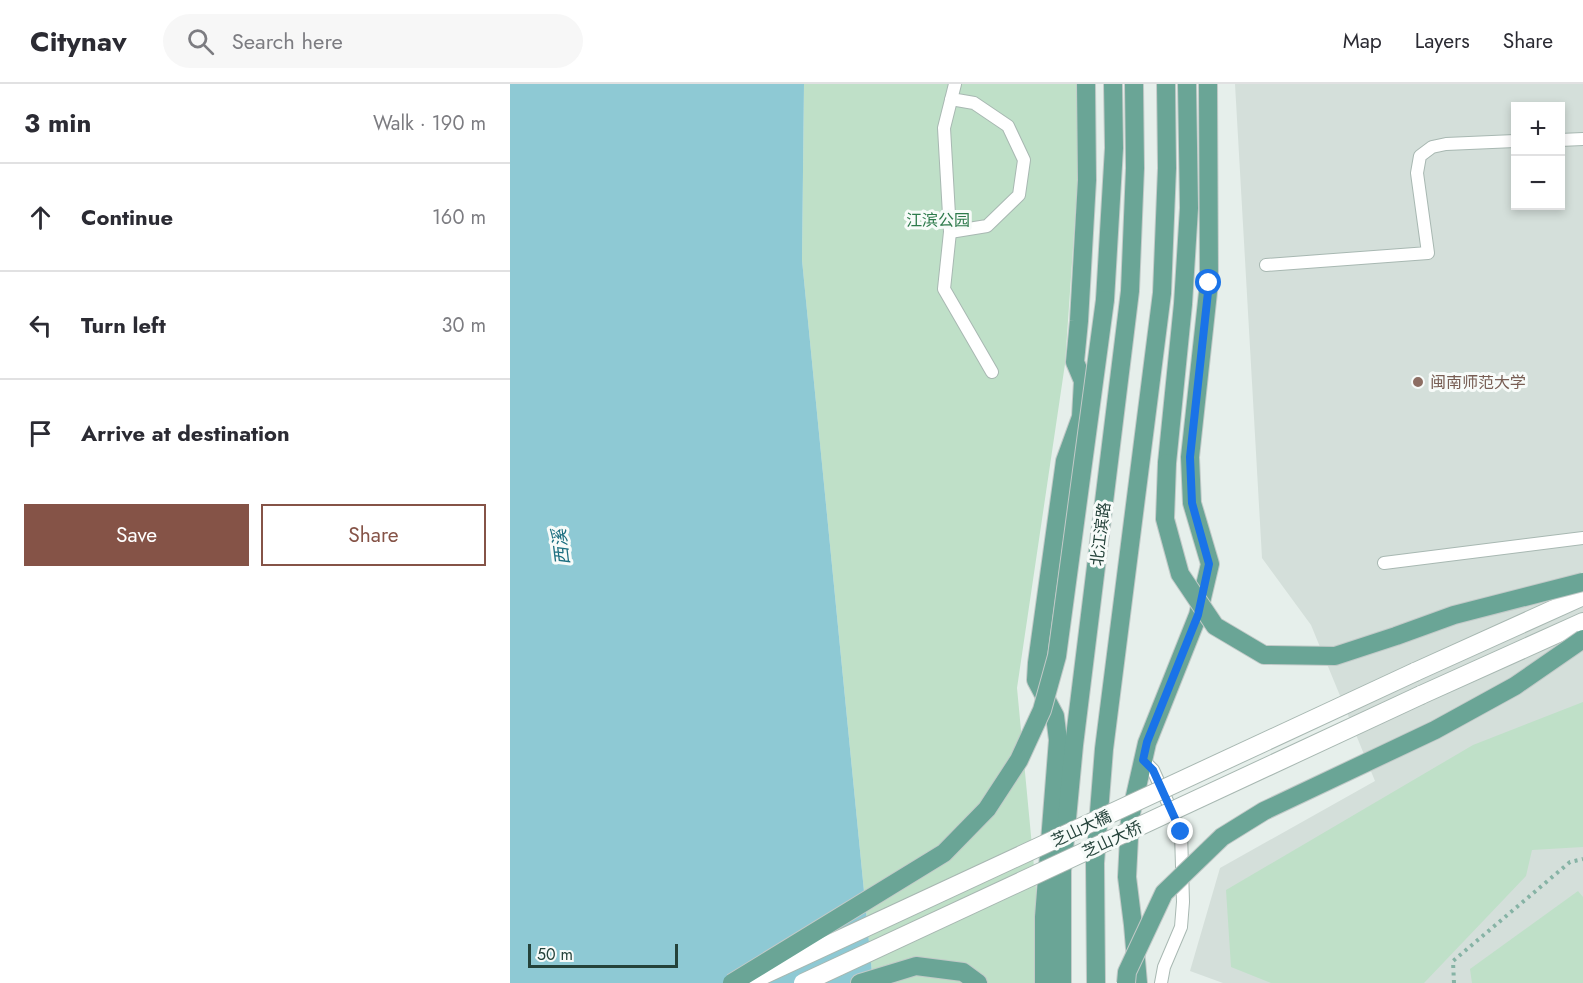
<!DOCTYPE html>
<html lang="en">
<head>
<meta charset="utf-8">
<style>
	:root { --surface:#fff; --page:#f7f7f7; --text:#2b2b33; --muted:#7c7c81; --line:#e1e1e2; --accent:#855347 }
	body { margin:0; font-family:Jost,"Noto Sans SC",sans-serif; background:var(--page); color:var(--text) }
	.controls { position:absolute; right:18px; top:18px; display:grid; overflow:hidden; border-radius:0px; box-shadow:0 3px 9px #0003 }
	.controls button { width:54px; height:54px; display:grid; place-items:center; padding:0; border:0; border-bottom:2px solid var(--line); background:var(--surface); color:var(--text); font:30px sans-serif }
	.scale { position:absolute; left:18px; bottom:15px; width:150px; box-sizing:border-box; padding-left:6px; border:3px solid #24423a; border-top:0; font-size:16px; line-height:21px; white-space:nowrap; color:#24423a; -webkit-text-stroke:4px #f7fbf9; paint-order:stroke }
	.stop { position:absolute; width:18px; height:18px; margin:-14px; border:4px solid #1a73e8; border-radius:50%; background:#fff }
	.stop.end { background:#1a73e8; border-color:#fff; box-shadow:0 2px 6px #0008 }
	.list { margin:0; padding:0; list-style:none }
	h2 { display:flex; justify-content:space-between; align-items:center; height:78px; margin:0; padding:0 24px; font-size:26px }
	h2 small { font-size:20px; font-weight:400; color:var(--muted) }
	.list li { display:grid; grid-template-columns:39px 1fr auto; gap:18px; align-items:center; box-sizing:border-box; height:108px; padding:0 24px; border-top:2px solid var(--line) }
	.list b { display:block; font-size:22px; white-space:nowrap }
	.list em { font-size:20px; font-style:normal; color:var(--muted) }
	.actions { display:flex; gap:12px; padding:18px 24px }
	.actions a { flex:1; padding:14px 0; border:2px solid var(--accent); border-radius:0px; text-align:center; font-size:21px; color:var(--accent) }
	.actions .main { background:var(--accent); color:#fff }
	.icon { flex:none; width:33px; height:33px; fill:none; stroke:currentColor; stroke-width:2; stroke-linecap:round; stroke-linejoin:round }
	.map { position:relative; flex:none; width:1073px; height:899px; overflow:hidden }
	header { display:flex; align-items:center; gap:36px; box-sizing:border-box; height:84px; padding:0 30px; background:var(--surface); border-bottom:2px solid var(--line) }
	header strong { font-size:28px }
	nav { display:flex; gap:33px; margin-inline-start:auto; font-size:21px }
	.search { width:420px; height:54px; background:var(--page); display:flex; align-items:center; gap:15px; box-sizing:border-box; padding:0 21px; border-radius:33px; color:var(--muted); font-size:22px }
	main { display:flex }
	aside { flex:1; background:var(--surface) }
	.map>svg:first-child { display:block }
	.built { fill:#d4dfda; fill-rule:evenodd }
	.green { fill:#bfe0c8 }
	.water { fill:#8ec9d4 }
	.lines { fill:none; stroke-linecap:round; stroke-linejoin:round }
	.service-casing { stroke:#a8b8b2; stroke-width:14 }
	.tertiary-casing { stroke:#a8b8b2; stroke-width:20 }
	.primary-casing { stroke:#c2cac8; stroke-width:20 }
	.path { stroke:#86b3a5; stroke-width:4; stroke-dasharray:3 4.5; stroke-linecap:butt }
	.service { stroke:#fff; stroke-width:12 }
	.tertiary { stroke:#fff; stroke-width:18 }
	.primary { stroke:#6aa596; stroke-width:18 }
	.tertiary-bridge-casing { stroke:#a8b8b2; stroke-width:20; stroke-linecap:butt }
	.primary-bridge-casing { stroke:#c2cac8; stroke-width:20; stroke-linecap:butt }
	.tertiary-bridge { stroke:#fff; stroke-width:18 }
	.primary-bridge { stroke:#6aa596; stroke-width:18 }
	.route { stroke:#1a73e8; stroke-width:8 }
	.education-dot { fill:#8d6e63; stroke:#f7fbf9; stroke-width:2 }
	.labels { text-anchor:middle; stroke-width:6; stroke-linejoin:round; paint-order:stroke }
	.park-label { font-size:16px; fill:#2d7a4b; stroke:#f7fbf9 }
	.education-label { font-size:16px; fill:#785e54; stroke:#f7fbf9; text-anchor:start }
	.street-label { font-size:16px; fill:#24423a; stroke:#f7fbf9 }
	.water-label { font-size:18px; font-style:italic; fill:#1c6f80; stroke:#f7fbf9 }
</style>
</head>
<body>
<header>
<strong>Citynav</strong>
<div class="search"><svg class="icon" aria-label="search" viewBox="0 0 24 24"><circle cx="10" cy="10" r="6"/><path d="M15 15l6 6"/></svg>Search here</div>
<nav><a>Map</a><a>Layers</a><a>Share</a></nav>
</header>
<main>
<aside>
<h2>3 min<small>Walk · 190 m</small></h2>
<ul class="list">
<li><svg class="icon" aria-label="ahead" viewBox="0 0 24 24"><path d="M12 20V5M6 11l6-6 6 6"/></svg><div><b>Continue</b></div><em>160 m</em></li>
<li><svg class="icon" aria-label="left" viewBox="0 0 24 24"><path d="M17 20v-9H6M10 6l-5 5 5 5"/></svg><div><b>Turn left</b></div><em>30 m</em></li>
<li><svg class="icon" aria-label="arrive" viewBox="0 0 24 24"><path d="M6 21V4h12l-3 4 3 4H6"/></svg><div><b>Arrive at destination</b></div></li>
</ul>
<div class="actions"><a class="main">Save</a><a>Share</a></div>
</aside>
<div class="map">
<svg width="1073" height="899" viewBox="0 0 1073 899">
	<rect width="100%" height="100%" fill="#e6efeb"/>
	<path class="built" d="M725,0H1073V899H713L680,887L710,784L865,697L801,541L752,474ZM1005,22H1050V122H1005Z"/>
	<g class="green">
		<path d="M294,0H567V106L555,280L507,604L535,899H363L292,176Z"/>
		<path d="M1073,618V763L1022,766L1016,792L914,899H761L721,883L716,806L963,661Z"/>
		<path d="M1068,807L1073,813V899H962L960,885Z"/>
	</g>
	<path class="water" d="M0,0H294L292,176L363,899H0Z"/>
	<g class="lines">
		<g class="service-casing">
			<g id="service">
				<path d="M441,15L464,19L498,42L514,76L509,111L477,142L440,148L434,44L445,0"/>
				<path d="M1050,56L1073,55"/>
				<path d="M440,148L434,205L482,288"/>
				<path d="M756,181L918,169L907,89L910,72L922,63L936,60L1005,57"/>
				<path d="M874,479L1073,454"/>
				<path d="M633,676L643,686L671,748L673,818L671,843L654,883L651,899"/>
			</g>
		</g>
		<g class="tertiary-casing">
			<g id="tertiary">
				<path d="M905,588L1073,512"/>
				<path d="M911,611L1073,538"/>
			</g>
		</g>
		<g class="primary-casing">
			<g id="primary">
				<path d="M595,216L604,64L603,0"/>
				<path d="M657,379L673,220L679,124L677,0"/>
				<path d="M350,899L406,882L453,888L468,899"/>
				<path d="M534,899V833L548,656L545,632L526,596L527,579L555,377L571,333L573,297L565,278L569,237L577,96L576,0"/>
				<path d="M552,899V787L564,661L620,207L625,84L624,0"/>
				<path d="M586,899L585,779L594,665L652,209L657,84L656,0"/>
				<path d="M628,899L623,841L617,793L620,734L637,659L688,531L700,480L682,419L680,373L699,199L698,0"/>
			</g>
		</g>
		<path class="path" d="M944,899L943,877L1060,778L1073,775"/>
		<use href="#service" class="service"/>
		<use href="#tertiary" class="tertiary"/>
		<use href="#primary" class="primary"/>
		<g class="tertiary-bridge-casing">
			<g id="tertiary-bridge">
				<path d="M236,899L905,588"/>
				<path d="M293,899L911,611"/>
			</g>
		</g>
		<g class="primary-bridge-casing">
			<g id="primary-bridge">
				<path d="M657,379L655,435L670,490L705,542L754,571L825,572L886,552L944,531L1073,498"/>
				<path d="M222,899L434,769L477,725L509,676L532,626L547,572L595,216"/>
				<path d="M616,899L617,888L654,809L712,753L754,727L925,646L1005,602L1073,555"/>
			</g>
		</g>
		<use href="#tertiary-bridge" class="tertiary-bridge"/>
		<use href="#primary-bridge" class="primary-bridge"/>
	</g>
	<g class="lines">
		<path class="route" d="M671,748L643,686L633,676L637,658L688,531L699,480L682,419L680,373L699,199"/>
	</g>
	<circle class="education-dot" cx="908" cy="298" r="6"/>
	<g class="labels">
		<g class="park-label">
			<text x="428" y="142">江滨公园</text>
		</g>
		<g class="education-label">
			<text x="920" y="304">闽南师范大学</text>
		</g>
		<g class="street-label">
			<text transform="translate(590 450) rotate(-83)" y="6">北江滨路</text>
			<text transform="translate(571 744) rotate(-25)" y="6">芝山大橋</text>
			<text transform="translate(602 755) rotate(-25)" y="6">芝山大桥</text>
		</g>
		<g class="water-label">
			<text transform="translate(51 463) rotate(-97)" y="6">西溪</text>
		</g>
	</g>
</svg>
<div class="controls">
<button>+</button>
<button>−</button>
</div>
<div class="scale">50 m</div>
<div class="stop" style="left:699px;top:199px"></div>
<div class="stop end" style="left:671px;top:748px"></div>
</div>
</main>
</body>
</html>
